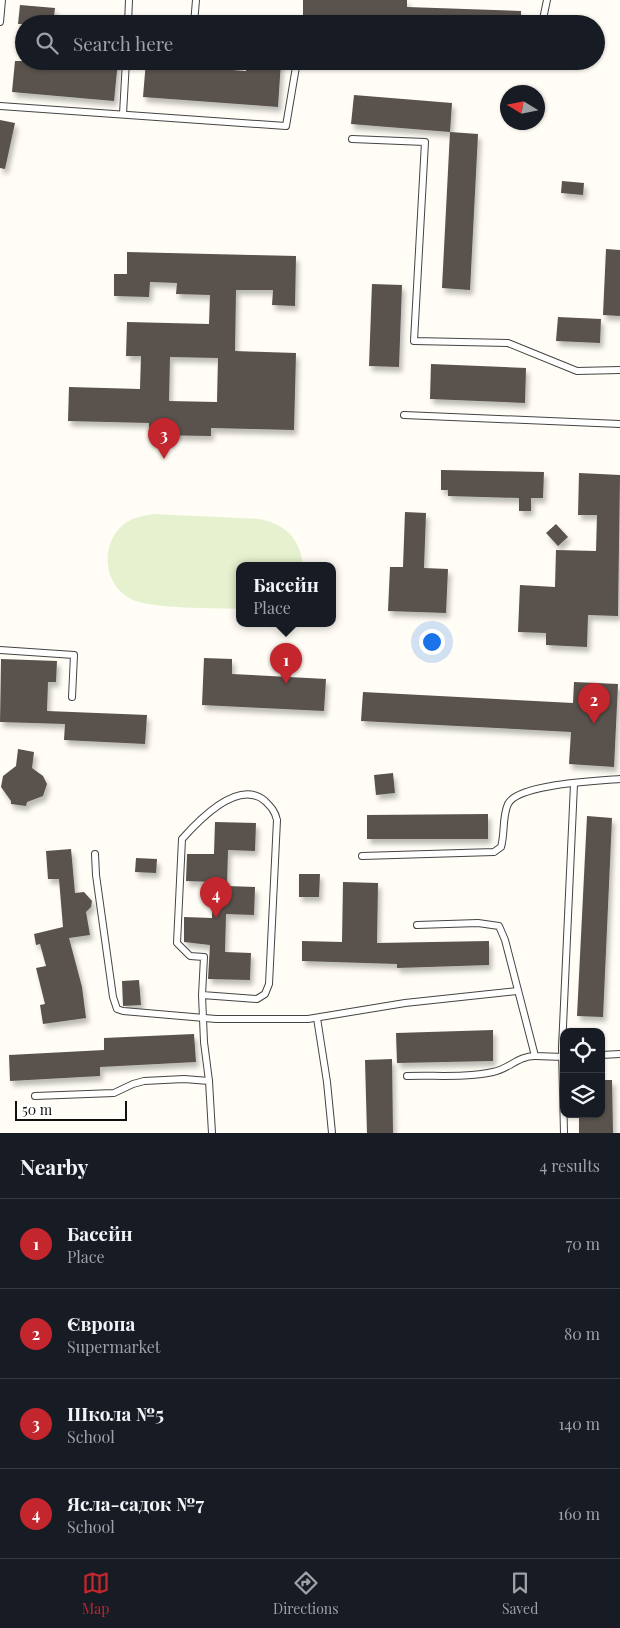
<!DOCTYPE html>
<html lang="en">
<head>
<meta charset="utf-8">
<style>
	:root { --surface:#171b24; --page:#20242c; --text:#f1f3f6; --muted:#9ea1a6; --line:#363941; --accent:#c4262e }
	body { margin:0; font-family:"Playfair Display",serif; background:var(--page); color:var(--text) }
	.controls { position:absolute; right:15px; bottom:15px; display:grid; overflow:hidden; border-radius:10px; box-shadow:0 1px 4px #0004 }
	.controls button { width:45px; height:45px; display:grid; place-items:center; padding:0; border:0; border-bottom:1px solid var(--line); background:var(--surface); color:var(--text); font:25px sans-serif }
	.compass { position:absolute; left:500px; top:85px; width:45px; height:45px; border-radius:50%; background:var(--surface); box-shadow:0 1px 4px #0004; rotate:280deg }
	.scale { position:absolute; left:15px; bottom:12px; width:112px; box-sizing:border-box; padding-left:5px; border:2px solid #111; border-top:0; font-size:14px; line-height:18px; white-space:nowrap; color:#111; -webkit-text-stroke:4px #fff; paint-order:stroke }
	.you { position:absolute; left:431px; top:641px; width:18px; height:18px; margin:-12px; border:4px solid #fff; border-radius:50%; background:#1a73e8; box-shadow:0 0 0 8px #1a73e833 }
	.badge { display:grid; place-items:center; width:32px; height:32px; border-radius:50%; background:var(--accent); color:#fff; font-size:16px; font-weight:700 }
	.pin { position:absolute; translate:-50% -41px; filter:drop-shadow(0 1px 2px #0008) }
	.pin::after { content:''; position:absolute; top:26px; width:18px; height:15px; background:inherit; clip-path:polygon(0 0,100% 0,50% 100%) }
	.popup { position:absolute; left:236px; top:562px; width:100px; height:65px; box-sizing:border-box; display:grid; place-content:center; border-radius:10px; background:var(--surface); filter:drop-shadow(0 1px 4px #0005); font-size:16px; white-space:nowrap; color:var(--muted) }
	.popup b { font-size:19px; color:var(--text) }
	.popup::after { content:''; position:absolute; left:50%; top:100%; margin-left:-10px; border:10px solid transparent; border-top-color:var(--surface) }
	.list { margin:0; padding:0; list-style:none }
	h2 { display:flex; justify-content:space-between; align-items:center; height:65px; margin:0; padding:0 20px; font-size:21px }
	h2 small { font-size:16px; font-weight:400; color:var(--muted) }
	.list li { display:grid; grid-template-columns:32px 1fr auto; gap:15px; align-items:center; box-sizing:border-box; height:90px; padding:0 20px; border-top:1px solid var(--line) }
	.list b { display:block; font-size:19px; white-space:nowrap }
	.list p { margin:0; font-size:16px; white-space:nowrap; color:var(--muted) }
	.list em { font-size:16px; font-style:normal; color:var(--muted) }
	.icon { flex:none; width:28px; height:28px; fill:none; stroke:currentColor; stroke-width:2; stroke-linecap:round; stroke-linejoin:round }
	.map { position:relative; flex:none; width:620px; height:1133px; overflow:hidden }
	.search { position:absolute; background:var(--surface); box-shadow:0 1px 4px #0004; left:15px; right:15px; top:15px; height:55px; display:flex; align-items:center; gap:12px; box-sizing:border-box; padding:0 18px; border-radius:28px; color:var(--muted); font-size:19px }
	.sheet { height:425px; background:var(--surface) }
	nav { display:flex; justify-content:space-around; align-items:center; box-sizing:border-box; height:70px; border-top:1px solid var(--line); background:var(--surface); font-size:14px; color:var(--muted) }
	nav a { display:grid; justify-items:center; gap:2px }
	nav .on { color:var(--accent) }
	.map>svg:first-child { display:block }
	.pitch { fill:#e6f2cf }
	.building { fill:#5a524d; fill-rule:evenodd; filter:url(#shadow) }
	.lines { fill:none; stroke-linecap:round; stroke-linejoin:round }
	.service-casing { stroke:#444; stroke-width:8 }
	.service { stroke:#fff; stroke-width:6 }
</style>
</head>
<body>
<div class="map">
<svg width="620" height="1133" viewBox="0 0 620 1133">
	<defs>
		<filter id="shadow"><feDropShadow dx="3" dy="5" stdDeviation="2.5" flood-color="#0004"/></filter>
	</defs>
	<rect width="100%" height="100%" fill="#fffdf5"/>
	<path class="pitch" d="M153,514L259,519C285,524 300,538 303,565H240V609C215,608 153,609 133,600C103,587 99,544 124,524C133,517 143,516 153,514Z"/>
	<g class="building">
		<path d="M303,0H407V7L521,11V24H416L417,22L303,16Z"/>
		<path d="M20,5L55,8L53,24H18Z"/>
		<path d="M15,61H118L114,101L12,92Z"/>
		<path d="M146,61H179V66L246,71L247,61H281L278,107L143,97Z"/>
		<path d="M354,95L452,103L450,132L351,124Z"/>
		<path d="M0,120L15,123L5,169L0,168Z"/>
		<path d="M450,132L478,134L470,290L442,288Z"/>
		<path d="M562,181L584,183L583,195L561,193Z"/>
		<path d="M606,249L620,250V316L603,315Z"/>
		<path d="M127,252L296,256L295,306L272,305L273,290H236L235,351L296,353L294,430L211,428V436L149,435V423L68,421L69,387L140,389L141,356H126L127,322L209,324L210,295L176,294L177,283L150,282L149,297L114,296V274H127ZM170,357L218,358L217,402L169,401Z"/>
		<path d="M372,284L402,285L399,367L369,366Z"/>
		<path d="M558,317L601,319L600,343L556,341Z"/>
		<path d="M431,364L526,368L525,403L430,399Z"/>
		<path d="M441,470L544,472L543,498H531V511H519V498L448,496V490H441Z"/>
		<path d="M579,473L620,475L618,616L588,615L587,647L546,645V633L518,632L520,585L555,587L556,550L596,551L597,515H578Z"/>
		<path d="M405,512L426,513L424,568L448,569L446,613L388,611L390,567H403Z"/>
		<path d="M556,524L568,537L558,546L546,533Z"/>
		<path d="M204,658L232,659V674L326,679L324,711L202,705Z"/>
		<path d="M1,659L57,661L56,682H48L47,711L147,715L145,744L64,740L65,724L0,722Z"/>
		<path d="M574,682L618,684L614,767L569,764L571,732L361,721L363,692L573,703Z"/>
		<path d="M18,749L34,752L32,768L43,776L47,784L43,796L27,802L26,806L11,804V801L1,787L3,776L16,766Z"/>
		<path d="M393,773L395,793L376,795L374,775Z"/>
		<path d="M488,814V839H367V815Z"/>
		<path d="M587,816L612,818L603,1017L577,1016Z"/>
		<path d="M215,822L256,823L255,851L228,850L227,886L255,887L254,915L226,914L225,952L251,953L250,980L208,979L210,945L184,942V917L212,918L213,882L186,881L187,854H214Z"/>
		<path d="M71,849L75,893L84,892L92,901L91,907L86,912L90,935L69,938L82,987L86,1018L43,1024L40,1005L45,1004L36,968L46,966L40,944L36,945L34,934L63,927L59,879H48L46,851Z"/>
		<path d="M136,858L157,859L156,873L135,872Z"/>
		<path d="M299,874H320L319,897H299Z"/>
		<path d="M343,882L378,883L377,943L489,941V965L397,968V964L302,961V941L342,942Z"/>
		<path d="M139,980L141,1005L123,1006L122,981Z"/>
		<path d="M493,1030V1061L397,1063L396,1033Z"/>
		<path d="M194,1034L196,1062L100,1067V1076L10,1081L9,1055L104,1050V1038Z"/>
		<path d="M392,1059L393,1133H367L365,1060Z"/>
		<path d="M601,1080H612L613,1133H579V1114H601Z"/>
	</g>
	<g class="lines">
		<g class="service-casing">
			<g id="service">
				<path d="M0,22L2,0"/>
				<path d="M128,24L129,0"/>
				<path d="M194,24L196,0"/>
				<path d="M542,24L547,0"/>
				<path d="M0,106L286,126L297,61"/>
				<path d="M123,114L126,61"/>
				<path d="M352,139L425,142L414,341L508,343L577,371L620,370"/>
				<path d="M404,415L620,424"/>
				<path d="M0,650L74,655L72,697"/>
				<path d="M95,854L96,875L113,997L117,1009L123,1011L216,1019H308L405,1003L517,991"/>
				<path d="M362,856L494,852L501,847C505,834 502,817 508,804C517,784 598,781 620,779"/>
				<path d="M417,925L478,923L499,926L505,940L535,1056L564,1057"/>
				<path d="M202,995L204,957L190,956L177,943L182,839C198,821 238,778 265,801C271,807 275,811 277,820L269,984L265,994L257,999L202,995L204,1042L209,1081"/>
				<path d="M317,1018L327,1082L332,1133"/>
				<path d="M601,1055L620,1054"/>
				<path d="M407,1076C435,1075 466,1078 493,1072C509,1069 518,1056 535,1056"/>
				<path d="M35,1096L114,1093L133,1084L144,1081L184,1079L209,1081L212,1133"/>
				<path d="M564,1133L562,1048L574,784"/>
			</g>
		</g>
		<use href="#service" class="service"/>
	</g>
</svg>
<div class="controls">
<button><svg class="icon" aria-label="locate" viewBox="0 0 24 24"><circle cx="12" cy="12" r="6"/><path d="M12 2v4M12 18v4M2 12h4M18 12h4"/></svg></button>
<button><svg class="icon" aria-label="layers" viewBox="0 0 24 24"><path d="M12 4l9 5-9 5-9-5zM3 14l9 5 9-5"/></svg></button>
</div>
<svg class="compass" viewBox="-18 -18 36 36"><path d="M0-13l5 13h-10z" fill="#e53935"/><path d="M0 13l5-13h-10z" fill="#9ea1a6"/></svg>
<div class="scale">50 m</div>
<div class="you"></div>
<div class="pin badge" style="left:286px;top:684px">1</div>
<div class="popup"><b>Басейн</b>Place</div>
<div class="pin badge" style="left:594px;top:724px">2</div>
<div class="pin badge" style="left:164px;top:459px">3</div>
<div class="pin badge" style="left:216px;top:918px">4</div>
<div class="search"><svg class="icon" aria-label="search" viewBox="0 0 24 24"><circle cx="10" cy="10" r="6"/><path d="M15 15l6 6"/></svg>Search here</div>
</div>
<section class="sheet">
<h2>Nearby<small>4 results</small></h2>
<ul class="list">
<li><span class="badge">1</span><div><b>Басейн</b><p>Place</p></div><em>70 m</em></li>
<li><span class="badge">2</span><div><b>Європа</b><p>Supermarket</p></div><em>80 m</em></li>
<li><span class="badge">3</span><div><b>Школа №5</b><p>School</p></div><em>140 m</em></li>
<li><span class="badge">4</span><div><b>Ясла-садок №7</b><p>School</p></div><em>160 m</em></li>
</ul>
</section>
<nav>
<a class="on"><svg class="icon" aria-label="map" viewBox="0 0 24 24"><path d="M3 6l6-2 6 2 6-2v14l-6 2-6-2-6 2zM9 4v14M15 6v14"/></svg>Map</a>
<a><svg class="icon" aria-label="directions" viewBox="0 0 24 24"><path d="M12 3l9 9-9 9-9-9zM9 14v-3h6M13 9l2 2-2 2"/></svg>Directions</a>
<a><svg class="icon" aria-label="saved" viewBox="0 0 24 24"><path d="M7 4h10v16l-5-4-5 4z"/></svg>Saved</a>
</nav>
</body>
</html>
